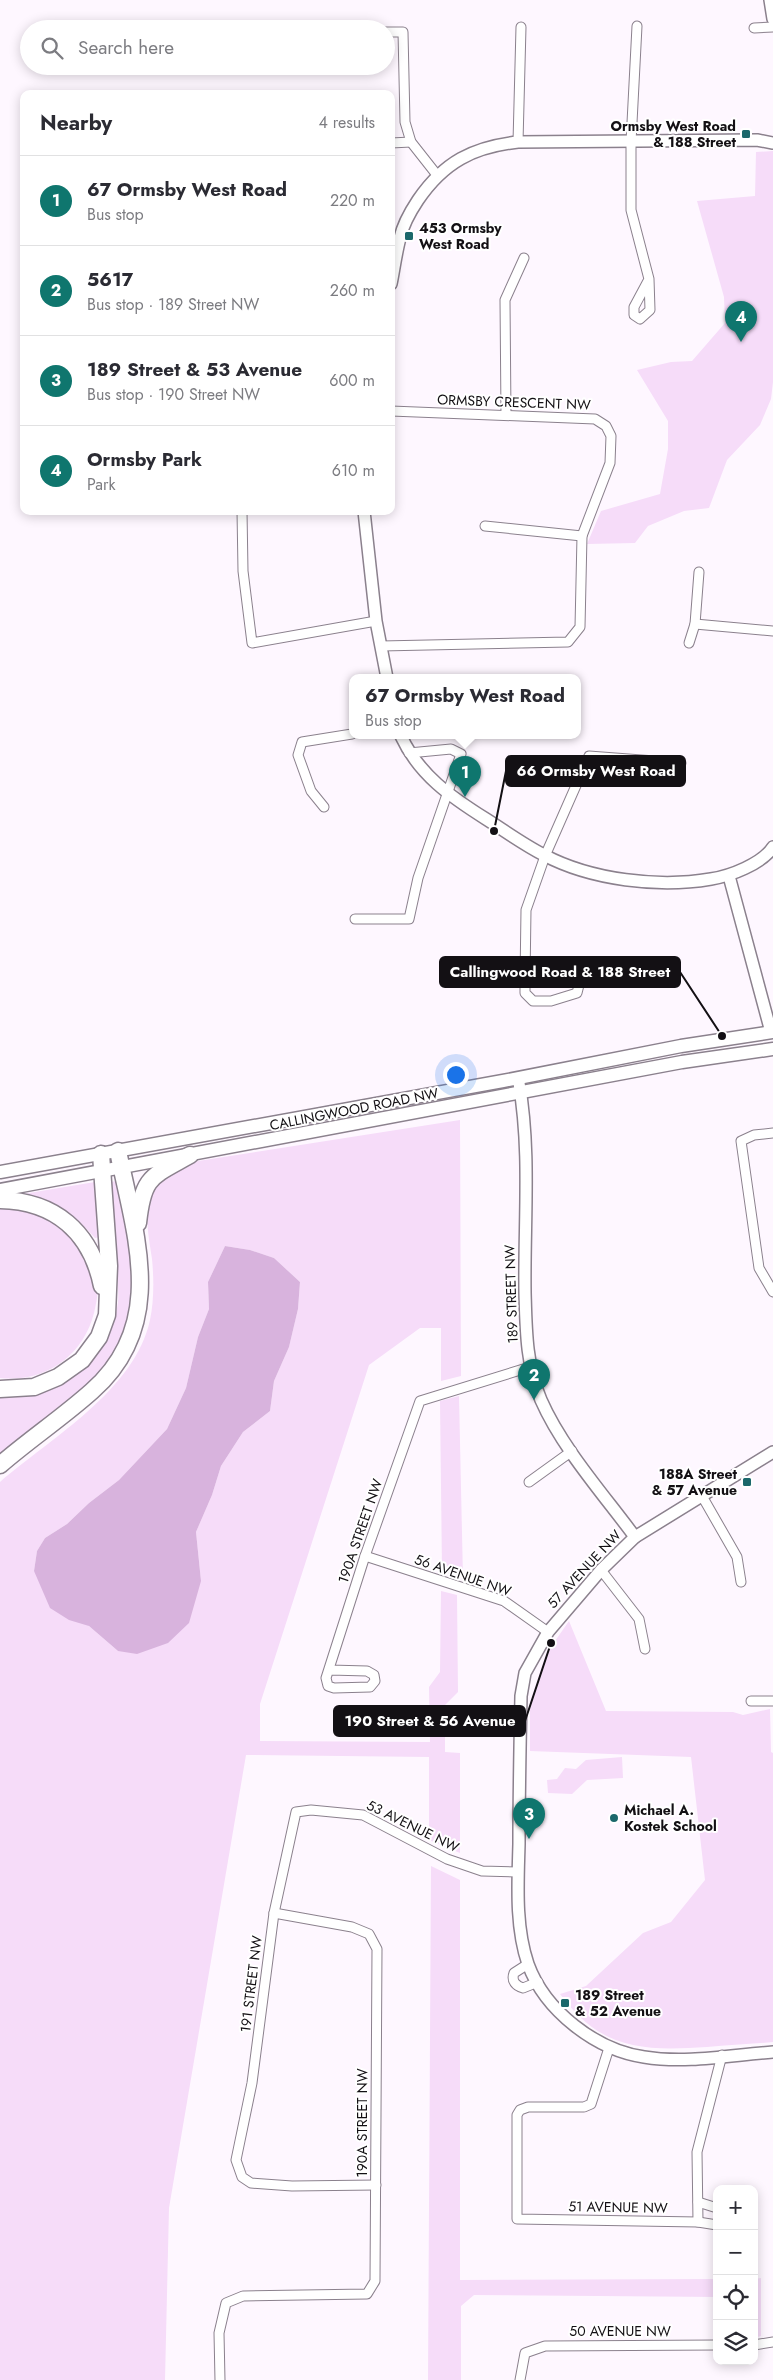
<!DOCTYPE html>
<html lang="en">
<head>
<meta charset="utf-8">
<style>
	:root { --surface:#fff; --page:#f7f7f7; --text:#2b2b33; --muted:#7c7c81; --line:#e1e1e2; --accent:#0f766e }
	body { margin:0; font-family:Jost,sans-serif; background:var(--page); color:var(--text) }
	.controls { position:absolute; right:15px; bottom:15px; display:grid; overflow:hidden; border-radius:10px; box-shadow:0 2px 12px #0003 }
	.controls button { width:45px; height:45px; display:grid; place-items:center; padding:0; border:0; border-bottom:1px solid var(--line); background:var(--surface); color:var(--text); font:25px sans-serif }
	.you { position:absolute; left:455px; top:1074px; width:18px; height:18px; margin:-12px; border:4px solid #fff; border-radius:50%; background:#1a73e8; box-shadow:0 0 0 8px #1a73e833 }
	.badge { display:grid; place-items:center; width:32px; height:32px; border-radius:50%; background:var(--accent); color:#fff; font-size:16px; font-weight:700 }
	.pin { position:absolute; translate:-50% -41px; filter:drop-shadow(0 1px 2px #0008) }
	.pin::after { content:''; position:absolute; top:26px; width:18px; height:15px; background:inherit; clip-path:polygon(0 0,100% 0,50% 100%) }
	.popup { position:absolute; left:349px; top:674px; width:232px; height:65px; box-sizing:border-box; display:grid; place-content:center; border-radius:10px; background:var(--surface); filter:drop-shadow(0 1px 4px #0005); font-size:16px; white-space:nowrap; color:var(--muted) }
	.popup b { font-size:19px; color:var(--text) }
	.popup::after { content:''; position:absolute; left:50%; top:100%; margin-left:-10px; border:10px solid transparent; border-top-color:var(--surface) }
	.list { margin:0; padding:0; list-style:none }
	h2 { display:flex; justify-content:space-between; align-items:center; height:65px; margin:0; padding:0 20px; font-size:21px }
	h2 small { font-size:16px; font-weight:400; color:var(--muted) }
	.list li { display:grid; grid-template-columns:32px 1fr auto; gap:15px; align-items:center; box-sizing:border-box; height:90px; padding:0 20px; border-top:1px solid var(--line) }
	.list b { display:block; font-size:19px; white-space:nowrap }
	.list p { margin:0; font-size:16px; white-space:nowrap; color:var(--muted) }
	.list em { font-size:16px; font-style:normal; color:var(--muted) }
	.icon { flex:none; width:28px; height:28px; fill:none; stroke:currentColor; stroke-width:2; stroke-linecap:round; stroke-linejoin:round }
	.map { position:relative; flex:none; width:773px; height:2380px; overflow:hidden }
	.search { position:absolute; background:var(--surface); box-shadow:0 2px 12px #0003; left:20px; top:20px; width:375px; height:55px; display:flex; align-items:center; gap:12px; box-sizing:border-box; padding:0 18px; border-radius:28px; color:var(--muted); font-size:19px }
	.panel { position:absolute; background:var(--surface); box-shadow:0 2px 12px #0003; left:20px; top:90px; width:375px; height:425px; border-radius:10px }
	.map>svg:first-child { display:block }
	.green { fill:#f6dcf9; fill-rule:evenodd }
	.water { fill:#d8b3dd }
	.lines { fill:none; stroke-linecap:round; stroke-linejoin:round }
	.minor-casing { stroke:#8b818d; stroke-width:11 }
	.tertiary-casing { stroke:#8b818d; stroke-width:14 }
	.secondary-casing { stroke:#8b818d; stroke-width:15 }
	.motorway-casing { stroke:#8b818d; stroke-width:19 }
	.minor { stroke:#fff; stroke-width:9 }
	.tertiary { stroke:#fff; stroke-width:11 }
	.secondary { stroke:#fff; stroke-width:12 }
	.motorway { stroke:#fff; stroke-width:16 }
	.poi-dot { fill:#1b686b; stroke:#fff; stroke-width:2 }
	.labels { text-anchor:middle; stroke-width:4; stroke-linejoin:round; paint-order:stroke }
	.poi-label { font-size:14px; font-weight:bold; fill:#131014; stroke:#fff; text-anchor:start }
	.street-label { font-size:14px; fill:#131014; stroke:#fff }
	.leader { fill:none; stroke:#131014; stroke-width:2 }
	.callout-dot { fill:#131014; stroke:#fff; stroke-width:2 }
	.callout { fill:#131014; stroke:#131014; stroke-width:2 }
	.callout-label { font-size:15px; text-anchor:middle; font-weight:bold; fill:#fff }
</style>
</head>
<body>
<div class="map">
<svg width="773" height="2380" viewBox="0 0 773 2380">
	<rect width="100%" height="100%" fill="#fef7ff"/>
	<g class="green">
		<path d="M773,151V382L771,399L760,425L727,460L709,508L684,511L648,526L635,543L587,544L601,511L660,494L668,449V421L637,370L671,362L692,361L725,323L724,297L697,201L755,196L756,152Z"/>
		<path d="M460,1120L461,1376L441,1381V1328H420L369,1365L260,1704V1741L430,1742L429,1687L440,1672L441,1591L457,1595L458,1692L445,1705V1752L460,1753V1853L429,1840V1757L246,1755L169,2208L165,2380H0V1482C51,1438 135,1390 150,1320C154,1301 154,1279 152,1259C148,1231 139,1195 166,1174C175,1167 187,1164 198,1161ZM225,1246L250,1250L274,1258L300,1282L298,1309L289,1347L274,1381L270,1411L243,1432L221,1466L212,1495L196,1532L201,1581L118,1651L89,1626L34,1571L37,1551L45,1538L67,1524L89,1503L119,1480L167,1429L186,1388L198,1337L209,1309L208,1282Z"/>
		<path d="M116,1181L134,1264L129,1327L116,1356L91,1383L0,1460V1397C60,1401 110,1362 118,1302C119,1291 117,1278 116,1267C114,1240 112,1213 110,1187L111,1182Z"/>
		<path d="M95,1182L97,1183L100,1237L95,1238C72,1212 57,1203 23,1194Z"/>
		<path d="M0,1209C27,1208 58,1217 76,1238C81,1244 84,1255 88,1262C91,1268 96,1276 97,1283C99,1292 96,1304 94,1313C83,1356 45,1383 0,1378Z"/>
		<path d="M459,1396L463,1579L442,1571L440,1401Z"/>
		<path d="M569,1621L606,1711L733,1712L743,1715L770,1709L771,1752L773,1753V2042C751,2044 729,2045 707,2047C643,2051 601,2050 560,1994L586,1986L643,1933L671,1922L705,1880L691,1757L530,1751V1702L546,1654Z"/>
		<path d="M622,1757L623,1778L587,1780L572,1794L548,1793L547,1780L557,1779L565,1768L576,1769L586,1760Z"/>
		<path d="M431,1866L460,1880V2280L717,2279V2297L474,2295L461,2306V2380H428Z"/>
		<path d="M761,2278V2336L754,2338V2279Z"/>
	</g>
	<path class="water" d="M225,1246L250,1250L274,1258L300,1282L298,1309L289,1347L274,1381L270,1411L243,1432L221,1466L212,1495L196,1532L201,1581L189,1623L168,1643L137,1654L118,1651L89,1626L69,1620L50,1608L34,1571L37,1551L45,1538L67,1524L89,1503L119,1480L167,1429L186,1388L198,1337L209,1309L208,1282Z"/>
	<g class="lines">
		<g class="minor-casing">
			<g id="minor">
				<path d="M637,26L631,142V210L649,279L650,310L640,319L634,315V307L649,279"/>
				<path d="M754,28L773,27"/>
				<path d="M386,32H403L405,122L411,142L437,175"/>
				<path d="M518,142L521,27"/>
				<path d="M391,143L411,142"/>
				<path d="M506,415L505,300L524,258"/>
				<path d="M242,511L243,571L252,643L376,621"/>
				<path d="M485,526L582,536"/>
				<path d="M695,624L773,631"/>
				<path d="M689,643L695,624L699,572"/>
				<path d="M381,646L568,642L580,627L582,536L610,463L611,436L606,426L595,419L391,411"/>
				<path d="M324,807L311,791L298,755L302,742L352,734"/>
				<path d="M355,919H409L418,878L461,754L451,749L409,753"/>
				<path d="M525,979V993L533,1001H551L577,993L580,981L572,975L525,979L526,910L545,856L589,756L681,763"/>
				<path d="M773,1133L754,1135L741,1141L759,1268L773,1292"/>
				<path d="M529,1482L572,1451"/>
				<path d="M702,1496L737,1557L741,1582"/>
				<path d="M365,1556L504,1601L548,1632"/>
				<path d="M601,1570L639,1619L645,1649"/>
				<path d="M330,1670L367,1671L374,1675L375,1681L370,1687L334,1688L328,1686L326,1678L365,1556L420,1401L530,1367"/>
				<path d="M751,1701H773"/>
				<path d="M528,1964L514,1973C511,1981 516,1986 523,1988L538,1982"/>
				<path d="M609,2048L591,2104L584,2107H528L520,2110L517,2115V2219L698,2222L717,2225"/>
				<path d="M376,2185L292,2186L251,2183L242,2177L236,2160L252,2083L274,1913L296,1812L311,1810L363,1815L447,1859L482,1871L518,1872"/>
				<path d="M698,2202L717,2208"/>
				<path d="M698,2222L697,2152L722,2055"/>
				<path d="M754,2345L773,2342"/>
				<path d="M220,2380L219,2333L226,2303L243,2296L367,2294L375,2281L377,1949L369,1934L352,1927L274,1913"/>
				<path d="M520,2380L525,2353L545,2346L717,2345"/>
			</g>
		</g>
		<g class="tertiary-casing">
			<g id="tertiary">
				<path d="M770,0L773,19"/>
				<path d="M391,284C394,269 396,253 400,238C403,224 410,212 418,200C444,162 473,147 518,142L757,140L773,143"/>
				<path d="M364,511L376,621L387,678"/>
				<path d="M401,736C419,775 451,797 486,819C505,831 524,845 544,855C591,880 659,888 711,879C730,876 762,864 773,847"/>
				<path d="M729,876L771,1032"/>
				<path d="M519,1083C531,1152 524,1222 525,1292C526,1328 526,1365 541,1400C562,1448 604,1495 635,1537"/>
				<path d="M773,1452L635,1537L601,1570L548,1632L525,1673L521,1696C520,1745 519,1794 519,1844C518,1883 515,1926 528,1964C545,2011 596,2050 644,2057C686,2064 731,2055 773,2052"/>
			</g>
		</g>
		<g class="secondary-casing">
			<g id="secondary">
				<path d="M0,1172L503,1081L681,1046L773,1032"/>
				<path d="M0,1190L682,1062L773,1049"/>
			</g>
		</g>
		<g class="motorway-casing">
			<g id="motorway">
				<path d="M0,1200C55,1201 91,1232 102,1286"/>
				<path d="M138,1223C143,1176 151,1177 190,1155"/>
				<path d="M0,1389L34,1387L58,1377L82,1360L99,1337L107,1315L109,1266L101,1154"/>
				<path d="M0,1465C30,1439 63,1417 92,1391C168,1324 135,1235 118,1151"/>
			</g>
		</g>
		<use href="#minor" class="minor"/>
		<use href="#tertiary" class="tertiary"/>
		<use href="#secondary" class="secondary"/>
		<use href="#motorway" class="motorway"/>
	</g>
	<g class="poi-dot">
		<rect x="741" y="129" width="10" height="10" rx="2.5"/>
		<rect x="404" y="231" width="10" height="10" rx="2.5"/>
		<rect x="742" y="1477" width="10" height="10" rx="2.5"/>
		<circle cx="614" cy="1818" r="5"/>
		<rect x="560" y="1998" width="10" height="10" rx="2.5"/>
	</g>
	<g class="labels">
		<g class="poi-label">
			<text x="736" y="131" text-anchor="end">Ormsby West Road<tspan x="736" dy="16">&amp; 188 Street</tspan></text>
			<text x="419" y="233">453 Ormsby<tspan x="419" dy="16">West Road</tspan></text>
			<text x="737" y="1479" text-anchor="end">188A Street<tspan x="737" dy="16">&amp; 57 Avenue</tspan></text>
			<text x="624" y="1815">Michael A.<tspan x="624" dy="16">Kostek School</tspan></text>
			<text x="575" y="2000">189 Street<tspan x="575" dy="16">&amp; 52 Avenue</tspan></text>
		</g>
		<g class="street-label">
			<text transform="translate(514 402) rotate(2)" y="5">ORMSBY CRESCENT NW</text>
			<text transform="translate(354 1109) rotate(-11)" y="5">CALLINGWOOD ROAD NW</text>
			<text transform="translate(511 1294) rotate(-92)" y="5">189 STREET NW</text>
			<text transform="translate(360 1531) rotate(-71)" y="5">190A STREET NW</text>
			<text transform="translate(584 1569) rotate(-47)" y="5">57 AVENUE NW</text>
			<text transform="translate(463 1575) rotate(19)" y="5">56 AVENUE NW</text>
			<text transform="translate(413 1826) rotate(26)" y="5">53 AVENUE NW</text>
			<text transform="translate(251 1984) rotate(-83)" y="5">191 STREET NW</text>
			<text transform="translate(362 2123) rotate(-90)" y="5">190A STREET NW</text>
			<text transform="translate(618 2207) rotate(1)" y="5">51 AVENUE NW</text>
			<text x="620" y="2336">50 AVENUE NW</text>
		</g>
	</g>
	<path class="leader" d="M494 831L506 771M722 1036L680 972M551 1643L525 1721"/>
	<g class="callout-dot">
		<circle cx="494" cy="831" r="5"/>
		<circle cx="722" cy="1036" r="5"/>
		<circle cx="551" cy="1643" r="5"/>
	</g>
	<g class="callout">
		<rect x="506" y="756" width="179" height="30" rx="5"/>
		<rect x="440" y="957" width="240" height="30" rx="5"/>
		<rect x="334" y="1706" width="191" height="30" rx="5"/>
	</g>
	<g class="callout-label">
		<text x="596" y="776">66 Ormsby West Road</text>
		<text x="560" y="977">Callingwood Road &amp; 188 Street</text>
		<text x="430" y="1726">190 Street &amp; 56 Avenue</text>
	</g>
</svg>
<div class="controls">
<button>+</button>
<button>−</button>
<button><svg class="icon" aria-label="locate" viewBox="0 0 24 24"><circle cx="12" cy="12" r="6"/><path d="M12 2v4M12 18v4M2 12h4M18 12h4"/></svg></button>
<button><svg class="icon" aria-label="layers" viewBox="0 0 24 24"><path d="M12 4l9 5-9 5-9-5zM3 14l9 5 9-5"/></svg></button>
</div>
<div class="you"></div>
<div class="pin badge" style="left:465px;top:797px">1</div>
<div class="popup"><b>67 Ormsby West Road</b>Bus stop</div>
<div class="pin badge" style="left:534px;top:1400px">2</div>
<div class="pin badge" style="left:529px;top:1839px">3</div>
<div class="pin badge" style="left:741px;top:342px">4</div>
<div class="search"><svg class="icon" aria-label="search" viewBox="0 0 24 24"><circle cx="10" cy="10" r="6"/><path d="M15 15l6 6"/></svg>Search here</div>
<section class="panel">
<h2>Nearby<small>4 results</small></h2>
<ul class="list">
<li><span class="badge">1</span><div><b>67 Ormsby West Road</b><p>Bus stop</p></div><em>220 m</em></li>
<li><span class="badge">2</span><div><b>5617</b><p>Bus stop · 189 Street NW</p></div><em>260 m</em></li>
<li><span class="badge">3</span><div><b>189 Street &amp; 53 Avenue</b><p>Bus stop · 190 Street NW</p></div><em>600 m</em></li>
<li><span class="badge">4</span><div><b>Ormsby Park</b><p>Park</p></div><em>610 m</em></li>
</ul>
</section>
</div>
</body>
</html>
